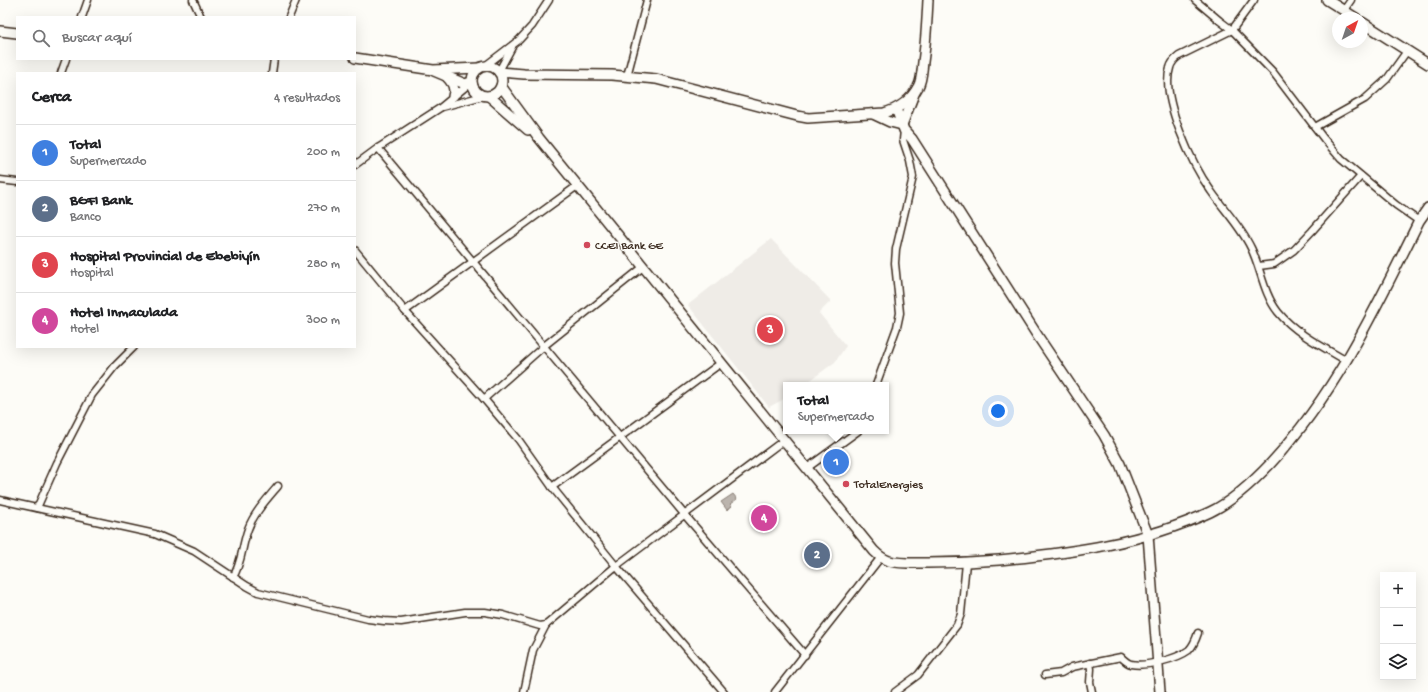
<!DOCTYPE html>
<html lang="es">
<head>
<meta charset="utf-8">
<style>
	:root { --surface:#fff; --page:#f6f6f6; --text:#202124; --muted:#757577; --line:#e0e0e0; --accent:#d1495b }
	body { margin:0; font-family:"Gochi Hand",sans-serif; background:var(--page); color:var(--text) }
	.controls { position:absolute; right:12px; bottom:12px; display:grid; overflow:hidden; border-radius:0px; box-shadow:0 4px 16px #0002 }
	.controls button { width:36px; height:36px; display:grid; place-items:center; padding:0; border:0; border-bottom:1px solid var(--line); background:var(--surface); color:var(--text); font:20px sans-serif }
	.compass { position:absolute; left:1332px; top:12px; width:36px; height:36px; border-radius:50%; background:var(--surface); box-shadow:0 4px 16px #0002; rotate:40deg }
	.you { position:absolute; left:998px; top:411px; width:14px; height:14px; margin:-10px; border:3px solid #fff; border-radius:50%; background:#1a73e8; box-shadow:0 0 0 6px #1a73e833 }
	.badge { display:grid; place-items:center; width:26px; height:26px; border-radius:50%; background:var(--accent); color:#fff; font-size:13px; font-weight:700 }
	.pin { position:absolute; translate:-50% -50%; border:2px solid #fff; box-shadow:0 1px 4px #0006 }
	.popup { position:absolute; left:783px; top:382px; width:106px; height:52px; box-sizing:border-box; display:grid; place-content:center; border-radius:0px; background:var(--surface); filter:drop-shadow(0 1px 3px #0005); font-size:13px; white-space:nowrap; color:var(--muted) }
	.popup b { font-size:15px; color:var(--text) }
	.popup::after { content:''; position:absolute; left:50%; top:100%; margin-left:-8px; border:8px solid transparent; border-top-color:var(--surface) }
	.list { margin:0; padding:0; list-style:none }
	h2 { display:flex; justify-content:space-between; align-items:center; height:52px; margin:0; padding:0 16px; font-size:17px }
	h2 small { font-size:13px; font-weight:400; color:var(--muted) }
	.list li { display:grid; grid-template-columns:26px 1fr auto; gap:12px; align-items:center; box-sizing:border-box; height:56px; padding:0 16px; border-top:1px solid var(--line) }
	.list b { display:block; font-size:15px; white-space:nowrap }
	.list p { margin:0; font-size:13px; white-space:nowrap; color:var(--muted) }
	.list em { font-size:13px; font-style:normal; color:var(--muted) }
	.icon { flex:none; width:22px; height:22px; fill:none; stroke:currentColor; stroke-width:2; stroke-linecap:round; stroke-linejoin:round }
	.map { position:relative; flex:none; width:1428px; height:692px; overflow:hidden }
	.search { position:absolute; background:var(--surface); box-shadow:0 4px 16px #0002; left:16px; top:16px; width:340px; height:44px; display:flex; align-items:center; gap:10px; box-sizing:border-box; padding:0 14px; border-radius:0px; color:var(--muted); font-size:15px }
	.panel { position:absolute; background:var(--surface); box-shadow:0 4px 16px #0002; left:16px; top:72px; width:340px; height:276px; border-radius:0px }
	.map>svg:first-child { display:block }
	.built { fill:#efece7 }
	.water { fill:#bbb4ad; stroke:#887d74 }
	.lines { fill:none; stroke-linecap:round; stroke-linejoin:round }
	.street-casing { stroke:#3b2a1e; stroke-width:9 }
	.secondary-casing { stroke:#3b2a1e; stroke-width:12 }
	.street { stroke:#fdfcf7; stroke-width:6 }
	.secondary { stroke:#fdfcf7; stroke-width:9 }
	.poi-dot { fill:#d1495b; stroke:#fdfcf7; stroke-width:1.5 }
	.labels { text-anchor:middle; stroke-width:3; stroke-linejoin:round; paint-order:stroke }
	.poi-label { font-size:12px; fill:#3b2a1e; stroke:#fdfcf7; text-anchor:start }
</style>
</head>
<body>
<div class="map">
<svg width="1428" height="692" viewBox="0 0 1428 692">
	<rect width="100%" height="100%" fill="#fdfcf7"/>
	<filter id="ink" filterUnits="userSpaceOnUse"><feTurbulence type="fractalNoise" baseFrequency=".025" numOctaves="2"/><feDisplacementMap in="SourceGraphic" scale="8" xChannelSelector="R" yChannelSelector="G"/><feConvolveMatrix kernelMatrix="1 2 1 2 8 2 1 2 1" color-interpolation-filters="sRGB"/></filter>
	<g filter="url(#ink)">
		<path class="built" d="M771,239L831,301L819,313L846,346L835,362L804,385H786V398L769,407L688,305Z"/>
		<path class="water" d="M733,494L737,499L730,504L732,506L727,510L721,502Z"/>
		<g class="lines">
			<g class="street-casing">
				<g id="street">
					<path d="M193,0L201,17"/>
					<path d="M1195,0L1220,21L1232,30L1273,72L1324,139L1341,159L1396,205L1419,221"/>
					<path d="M1254,0L1232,30L1179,56C1175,59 1171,63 1170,68C1160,98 1193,166 1211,191C1224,210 1241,227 1251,248C1261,268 1263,293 1278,312C1295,333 1323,347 1347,361"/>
					<path d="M1344,10L1351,0"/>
					<path d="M82,17L88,0"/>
					<path d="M289,17L296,0"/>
					<path d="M485,66L519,40L532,26L549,0"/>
					<path d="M499,71L512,47"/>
					<path d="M61,73L66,59"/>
					<path d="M272,73L274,59"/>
					<path d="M627,76L647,0"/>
					<path d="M442,107L483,96"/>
					<path d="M1315,127L1365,99L1387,79L1407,51"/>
					<path d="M378,148L684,514L805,655"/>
					<path d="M355,165L378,148L440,108L469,84"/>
					<path d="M0,180L17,182"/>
					<path d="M355,250L405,311L484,399L518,439L552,487L616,566L724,692"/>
					<path d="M1259,266L1274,264L1294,250L1312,231L1361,176"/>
					<path d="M405,311L577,186"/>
					<path d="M876,385L897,327L900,313L895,263L896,249L913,177L910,161L903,140L904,130"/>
					<path d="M484,399L544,346L643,267"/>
					<path d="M807,468L858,431"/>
					<path d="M552,487L721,363"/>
					<path d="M0,500L155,534L194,551L247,586L258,592L368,619L384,621L401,622L465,612H485L503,615L540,626L546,625L616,566L784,440"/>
					<path d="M37,508L57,463L92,395L115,366L134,347"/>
					<path d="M233,577C242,563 242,545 248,529C254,513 267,499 278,486"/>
					<path d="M1090,663L1091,669L1090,682L1092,692"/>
					<path d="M1045,675L1061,673L1072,667L1121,657C1124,660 1127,663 1131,664C1146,667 1177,659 1189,650C1194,645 1196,639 1198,633"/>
					<path d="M524,692L533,650L546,625"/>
					<path d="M775,692L881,557"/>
					<path d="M895,692L918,675L957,625L961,614L966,563"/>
				</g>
			</g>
			<g class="secondary-casing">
				<g id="secondary">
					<path d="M1327,0L1356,18"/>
					<path d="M1362,22L1428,64"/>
					<path d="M0,31L17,33"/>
					<path d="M355,58L433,70L479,68"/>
					<circle cx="487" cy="81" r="15"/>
					<path d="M434,71L465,84L471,82"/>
					<path d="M499,72L524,74L612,75L656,79L797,116L808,118L884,113C898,109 911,100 918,87C922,80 922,70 923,62C926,42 927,21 928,0"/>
					<path d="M446,76C452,82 456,88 453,96"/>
					<path d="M501,86L539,138L874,551C879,556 883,559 889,561C902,564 915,563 928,563C952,563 975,562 999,560C1071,553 1144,543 1210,512C1231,502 1255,480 1271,463C1336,393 1377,306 1419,221L1428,208"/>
					<path d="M489,96L528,130"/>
					<path d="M896,109L904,130L912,139L1039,338L1104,435L1120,464L1148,535L1160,692"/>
					<path d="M873,114L890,122L902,125L914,94"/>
				</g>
			</g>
			<use href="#street" class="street"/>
			<use href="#secondary" class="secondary"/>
		</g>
	</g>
	<g class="poi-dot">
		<circle cx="587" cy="245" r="4"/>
		<circle cx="846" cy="484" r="4"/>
	</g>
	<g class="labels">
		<g class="poi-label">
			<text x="595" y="249">CCEI Bank GE</text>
			<text x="854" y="488">TotalEnergies</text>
		</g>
	</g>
</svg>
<div class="controls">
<button>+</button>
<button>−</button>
<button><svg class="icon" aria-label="layers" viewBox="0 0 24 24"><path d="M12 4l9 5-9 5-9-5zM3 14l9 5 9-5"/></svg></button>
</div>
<svg class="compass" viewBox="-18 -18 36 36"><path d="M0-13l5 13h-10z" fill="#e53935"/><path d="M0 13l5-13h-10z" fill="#757577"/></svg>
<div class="you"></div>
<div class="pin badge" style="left:836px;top:462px;background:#3f7fe0">1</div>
<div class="popup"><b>Total</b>Supermercado</div>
<div class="pin badge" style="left:817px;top:555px;background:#5c6f8a">2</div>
<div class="pin badge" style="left:770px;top:330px;background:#e0444e">3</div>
<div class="pin badge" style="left:764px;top:518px;background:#d1479c">4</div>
<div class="search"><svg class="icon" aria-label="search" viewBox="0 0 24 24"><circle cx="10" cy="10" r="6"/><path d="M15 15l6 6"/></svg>Buscar aquí</div>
<section class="panel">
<h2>Cerca<small>4 resultados</small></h2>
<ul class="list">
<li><span class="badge" style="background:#3f7fe0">1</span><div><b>Total</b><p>Supermercado</p></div><em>200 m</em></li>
<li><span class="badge" style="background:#5c6f8a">2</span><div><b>BGFI Bank</b><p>Banco</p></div><em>270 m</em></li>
<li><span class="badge" style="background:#e0444e">3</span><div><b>Hospital Provincial de Ebebiyín</b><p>Hospital</p></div><em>280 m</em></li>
<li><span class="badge" style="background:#d1479c">4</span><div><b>Hotel Inmaculada</b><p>Hotel</p></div><em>300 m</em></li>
</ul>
</section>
</div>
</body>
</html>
